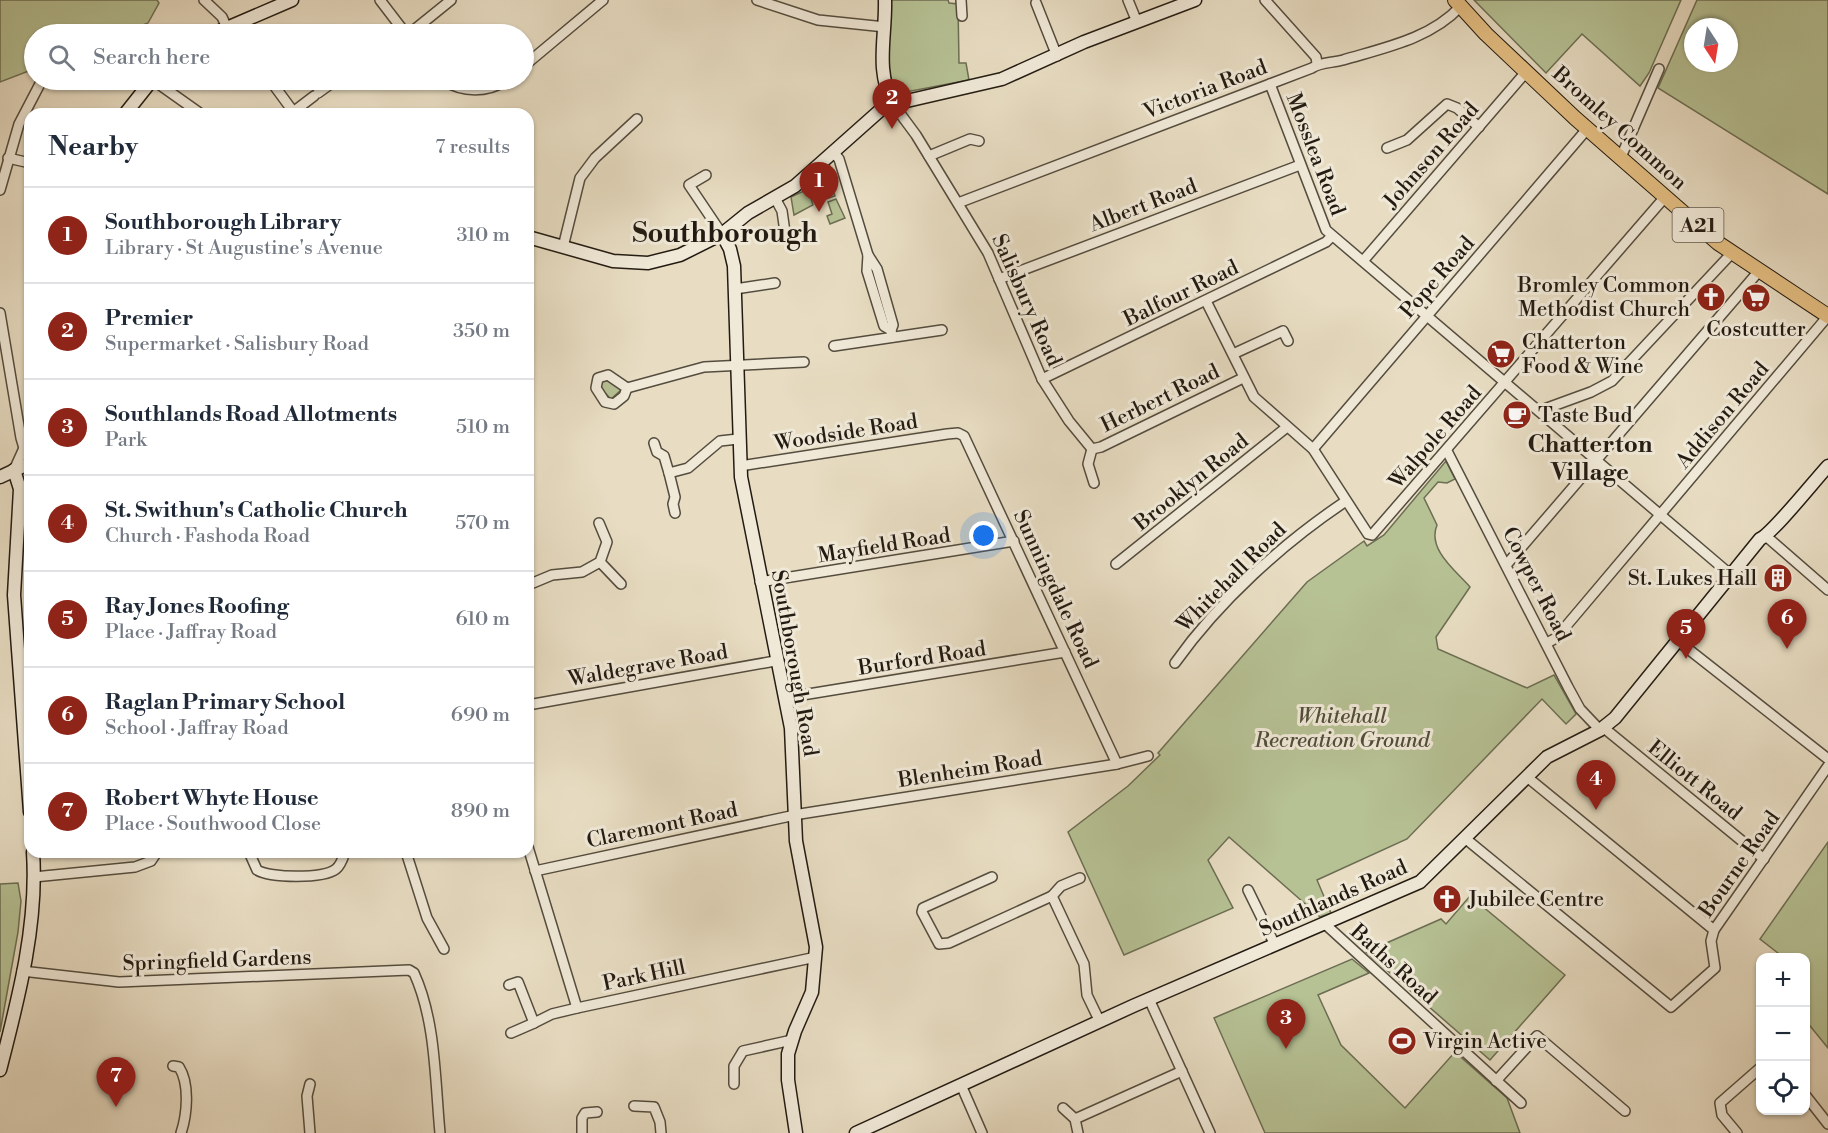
<!DOCTYPE html>
<html lang="en">
<head>
<meta charset="utf-8">
<style>
	:root { --surface:#fff; --page:#f6f6f7; --text:#1f2937; --muted:#747a83; --line:#e0e1e3; --accent:#8f2418 }
	body { margin:0; font-family:"Libre Bodoni",serif; background:var(--page); color:var(--text) }
	.controls { position:absolute; right:18px; bottom:18px; display:grid; overflow:hidden; border-radius:12px; box-shadow:0 2px 4px #0004 }
	.controls button { width:54px; height:54px; display:grid; place-items:center; padding:0; border:0; border-bottom:2px solid var(--line); background:var(--surface); color:var(--text); font:30px sans-serif }
	.compass { position:absolute; left:1684px; top:18px; width:54px; height:54px; border-radius:50%; background:var(--surface); box-shadow:0 2px 4px #0004; rotate:168deg }
	.you { position:absolute; left:984px; top:536px; width:21px; height:21px; margin:-15px; border:4px solid #fff; border-radius:50%; background:#1a73e8; box-shadow:0 0 0 9px #1a73e833 }
	.badge { display:grid; place-items:center; width:39px; height:39px; border-radius:50%; background:var(--accent); color:#fff; font-size:20px; font-weight:700 }
	.pin { position:absolute; translate:-50% -50px; filter:drop-shadow(0 2px 3px #0008) }
	.pin::after { content:''; position:absolute; top:32px; width:21px; height:18px; background:inherit; clip-path:polygon(0 0,100% 0,50% 100%) }
	.list { margin:0; padding:0; list-style:none }
	h2 { display:flex; justify-content:space-between; align-items:center; height:78px; margin:0; padding:0 24px; font-size:26px }
	h2 small { font-size:20px; font-weight:400; color:var(--muted) }
	.list li { display:grid; grid-template-columns:39px 1fr auto; gap:18px; align-items:center; box-sizing:border-box; height:96px; padding:0 24px; border-top:2px solid var(--line) }
	.list b { display:block; font-size:22px; white-space:nowrap }
	.list p { margin:0; font-size:20px; white-space:nowrap; color:var(--muted) }
	.list em { font-size:20px; font-style:normal; color:var(--muted) }
	.icon { flex:none; width:33px; height:33px; fill:none; stroke:currentColor; stroke-width:2; stroke-linecap:round; stroke-linejoin:round }
	.map { position:relative; flex:none; width:1828px; height:1133px; overflow:hidden }
	.search { position:absolute; background:var(--surface); box-shadow:0 2px 4px #0004; left:24px; top:24px; width:510px; height:66px; display:flex; align-items:center; gap:15px; box-sizing:border-box; padding:0 21px; border-radius:33px; color:var(--muted); font-size:22px }
	.panel { position:absolute; background:var(--surface); box-shadow:0 2px 4px #0004; left:24px; top:108px; width:510px; height:750px; border-radius:18px }
	.map>svg:first-child { display:block }
	.green { fill:#b6c194; stroke:#6c6e53; stroke-width:1.5; fill-rule:evenodd }
	.lines { fill:none; stroke-linecap:round; stroke-linejoin:round }
	.street-casing { stroke:#544c3e; stroke-width:12 }
	.secondary-casing { stroke:#231b12; stroke-width:15 }
	.primary-casing { stroke:#231b12; stroke-width:16 }
	.street { stroke:#f0e9d8; stroke-width:9 }
	.secondary { stroke:#f0e9d8; stroke-width:12 }
	.primary { stroke:#e4be82; stroke-width:14 }
	.labels { text-anchor:middle; stroke-width:6; stroke-linejoin:round; paint-order:stroke }
	.shield { fill:#f0e9d8; stroke:#60594d; stroke-width:1.5 }
	.shield-label { font-size:20px; font-weight:bold; fill:#231b12 }
	.street-label { font-size:21px; fill:#231b12; stroke:#f0e9d8 }
	.poi-label { font-size:21px; fill:#231b12; stroke:#f0e9d8; text-anchor:start }
	.park-label { font-size:21px; font-style:italic; fill:#4f4d39; stroke:#f0e9d8 }
	.quarter-label { font-size:24px; font-weight:bold; fill:#231b12; stroke:#f0e9d8 }
	.district-label { font-size:27px; font-weight:bold; fill:#231b12; stroke:#f0e9d8 }
</style>
</head>
<body>
<div class="map">
<svg width="1828" height="1133" viewBox="0 0 1828 1133">
	<rect width="100%" height="100%" fill="#e8ddc3"/>
	<filter id="stains"><feTurbulence type="fractalNoise" baseFrequency=".00333" numOctaves="4"/><feColorMatrix values="0 0 0 0 .2 0 0 0 0 .09 0 0 0 0 .02 0 0 0 .5 -.17"/></filter>
	<radialGradient id="worn" r=".72"><stop offset=".6" stop-color="#630" stop-opacity="0"/><stop offset="1" stop-color="#630" stop-opacity=".3"/></radialGradient>
	<g class="green">
		<path d="M0,0H157L159,3L148,23L120,34H34V69L0,82Z"/>
		<path d="M890,0H948L949,3L958,4L959,63H966L969,80L906,92L893,88L888,75Z"/>
		<path d="M1474,0H1681L1649,73L1640,86L1582,34L1546,73Z"/>
		<path d="M1697,0H1828V194L1658,88ZM1693,27H1729V63H1693Z"/>
		<path d="M829,168L834,170L837,180L832,187L835,196L815,202L811,188Z"/>
		<path d="M808,189L813,205L794,215L791,197Z"/>
		<path d="M836,199L845,218L830,224L827,216L832,214L828,202Z"/>
		<path d="M607,380L621,390L611,399L600,388L601,382Z"/>
		<path d="M1446,461L1455,479L1447,483L1438,482L1424,498L1437,525C1427,549 1455,570 1470,587L1436,637L1438,649L1527,688L1554,675L1576,714L1566,724L1542,699L1407,839L1317,880L1331,913L1320,917L1229,837L1208,860L1233,908L1124,955L1068,832L1128,786L1160,755L1158,753L1307,582L1364,541L1367,546L1384,535Z"/>
		<path d="M1828,842V1048L1806,1021V958L1783,957L1760,939Z"/>
		<path d="M18,883L21,901L18,932L0,1032V884Z"/>
		<path d="M1470,896L1565,975L1490,1060L1366,952L1441,919L1446,924Z"/>
		<path d="M1352,959L1369,973L1318,995L1341,1045L1405,1108L1455,1052L1507,1098L1520,1133H1265L1214,1018Z"/>
	</g>
	<g class="lines">
		<g class="street-casing">
			<g id="street">
				<path d="M204,0L222,17L227,28"/>
				<path d="M380,0L406,34"/>
				<path d="M757,0L818,20L885,27"/>
				<path d="M961,0L962,16"/>
				<path d="M1128,0L1137,22"/>
				<path d="M1265,0L1316,57L1317,63"/>
				<path d="M1036,3L1057,56"/>
				<path d="M409,34L451,0"/>
				<path d="M524,66L603,0"/>
				<path d="M153,80L201,114"/>
				<path d="M270,80L295,114"/>
				<path d="M443,80C463,93 487,93 507,80"/>
				<path d="M1270,84L1326,230L1731,575"/>
				<path d="M318,93L336,80"/>
				<path d="M893,104L916,135L988,253L1042,379L1069,421L1092,449"/>
				<path d="M293,112L314,96"/>
				<path d="M1387,148L1407,140L1447,104L1457,108L1479,127"/>
				<path d="M834,153L839,159L868,255L877,269L893,325L891,330L892,337"/>
				<path d="M929,156L970,139L979,141"/>
				<path d="M1621,157L1659,69"/>
				<path d="M8,158L30,163"/>
				<path d="M706,175L689,185L722,234"/>
				<path d="M0,190L19,124L42,80"/>
				<path d="M775,198L782,211L785,232"/>
				<path d="M958,203L1312,68C1320,62 1332,63 1343,60C1383,48 1430,39 1460,7"/>
				<path d="M563,247L580,178L595,158L637,119"/>
				<path d="M868,255L867,271L884,326L891,330"/>
				<path d="M1363,261L1526,72"/>
				<path d="M999,279L1300,165"/>
				<path d="M735,289L775,283"/>
				<path d="M1206,301L1254,397L1313,449L1368,534L1372,535L1665,197"/>
				<path d="M0,313L21,438L24,448L30,452"/>
				<path d="M834,346L942,330"/>
				<path d="M1233,354L1283,331L1288,341"/>
				<path d="M608,375L627,388L624,396L614,404L605,402L596,388L598,378Z"/>
				<path d="M1042,379L1326,242L1332,236"/>
				<path d="M627,388L704,367L804,362"/>
				<path d="M1539,411L1591,392L1612,381L1732,253"/>
				<path d="M654,443L657,452L664,456L669,473"/>
				<path d="M1092,449L1101,447L1243,378"/>
				<path d="M1092,449L1088,464L1094,483"/>
				<path d="M1313,449L1588,128"/>
				<path d="M1447,451L1568,687L1580,709L1600,730"/>
				<path d="M740,466L947,434L958,433L964,436L1117,764"/>
				<path d="M14,470L24,448"/>
				<path d="M675,513L673,504L675,497L669,473L688,468L720,441L738,439"/>
				<path d="M1767,537L1828,590"/>
				<path d="M600,562L621,584"/>
				<path d="M1116,564L1287,427"/>
				<path d="M1507,564L1759,271"/>
				<path d="M760,582L1014,541"/>
				<path d="M528,585L552,575L582,572L600,562L607,542L599,523"/>
				<path d="M1678,641L1828,759"/>
				<path d="M1547,643L1556,638L1828,316"/>
				<path d="M1175,663C1219,601 1283,543 1346,501"/>
				<path d="M784,698L1065,652"/>
				<path d="M528,705L775,661"/>
				<path d="M1604,728L1764,859"/>
				<path d="M1527,777L1714,930"/>
				<path d="M1466,839L1671,1007L1715,968L1711,941L1714,930L1828,766"/>
				<path d="M528,847L577,1008"/>
				<path d="M249,852L257,870C270,878 323,879 336,869C341,865 343,858 345,852"/>
				<path d="M406,852L427,918L444,949"/>
				<path d="M535,871L800,814L1117,764L1148,756"/>
				<path d="M34,877L135,867L151,861L157,852"/>
				<path d="M992,877L923,908L922,912L939,944L949,943L1052,896L1084,964L1087,995L1100,1022"/>
				<path d="M1248,890L1275,945"/>
				<path d="M1052,896L1061,886L1080,878"/>
				<path d="M1325,924L1521,1103"/>
				<path d="M22,971L119,982L409,970L414,973C436,1021 435,1081 440,1133"/>
				<path d="M509,985L518,982L534,1023L552,1014L577,1008L816,957"/>
				<path d="M1149,999L1210,1133"/>
				<path d="M511,1033L534,1023"/>
				<path d="M173,1066L179,1067C190,1084 187,1115 181,1133"/>
				<path d="M1496,1081L1537,1036L1625,1111"/>
				<path d="M734,1084V1066L743,1051L792,1040"/>
				<path d="M961,1085L982,1133"/>
				<path d="M1806,1096L1828,1124"/>
				<path d="M634,1106L654,1107L660,1122L661,1133"/>
				<path d="M1063,1108L1075,1119L1078,1133"/>
				<path d="M1075,1119L1182,1071"/>
				<path d="M310,1133L307,1096L310,1084"/>
				<path d="M582,1133V1118L585,1113L597,1112"/>
				<path d="M1737,1133L1722,1115L1720,1103L1760,1068"/>
			</g>
		</g>
		<g class="secondary-casing">
			<g id="secondary">
				<path d="M885,0C886,38 875,69 893,104"/>
				<path d="M213,34L292,0"/>
				<path d="M125,114L152,80"/>
				<path d="M722,234L730,249L734,266L741,477L791,728L796,841L816,947L812,992L795,1031L788,1054V1080L796,1133"/>
				<path d="M528,237L613,261L648,263L680,255L722,234L748,213L795,186L885,106L1002,79L1084,42L1195,0"/>
				<path d="M14,470L20,489L14,595L30,812"/>
				<path d="M0,477L30,463"/>
				<path d="M0,1070C18,1000 38,925 33,852"/>
				<path d="M856,1133L1133,1006L1420,882L1547,757L1600,730L1615,718L1760,539C1772,534 1815,480 1828,466"/>
			</g>
		</g>
		<g class="primary-casing">
			<path id="primary" d="M1455,0L1486,34L1575,118L1718,243L1828,316"/>
		</g>
		<use href="#street" class="street"/>
		<use href="#secondary" class="secondary"/>
		<use href="#primary" class="primary"/>
	</g>
	<defs>
		<g id="church-disc" transform="scale(1.5)"><circle r="9.5" fill="#8f2418" stroke="#f0e9d8"/><path d="M-1.2-6h2.4v3.5h3.3v2.4h-3.3V6h-2.4V-.1h-3.3v-2.4h3.3Z" fill="#fff"/></g>
		<g id="supermarket-disc" transform="scale(1.5)"><circle r="9.5" fill="#8f2418" stroke="#f0e9d8"/><path d="M-6-5.5h2.5l.6 2H6L4.5 2H-2.5L-4.4-4H-6ZM-1.5 3.2a1.3 1.3 0 1 0 .1 0ZM3 3.2a1.3 1.3 0 1 0 .1 0Z" fill="#fff"/></g>
		<g id="cafe-disc" transform="scale(1.5)"><circle r="9.5" fill="#8f2418" stroke="#f0e9d8"/><path d="M-5.5-4.5H6V0H3Q3 3.5 0 3.5H-2.5Q-5.5 3.5-5.5 0ZM3-3.2v2h1.7v-2ZM-6 4.5H4V6H-6Z" fill="#fff"/></g>
		<g id="building-disc" transform="scale(1.5)"><circle r="9.5" fill="#8f2418" stroke="#f0e9d8"/><path d="M-4-6H4V6H1V3H-1V6H-4ZM-2.5-4.3h1.7v1.8h-1.7ZM.8-4.3h1.7v1.8H.8ZM-2.5-1h1.7V.8h-1.7ZM.8-1h1.7V.8H.8Z" fill="#fff"/></g>
		<g id="stadium-disc" transform="scale(1.5)"><circle r="9.5" fill="#8f2418" stroke="#f0e9d8"/><path d="M0-5a6.5 5 0 1 0 0 10a6.5 5 0 1 0 0-10ZM-3.5-1.8h7v3.6h-7Z" fill="#fff"/></g>
	</defs>
	<g fill-rule="evenodd">
		<use href="#church-disc" x="1711" y="297"/>
		<use href="#supermarket-disc" x="1756" y="298"/>
		<use href="#supermarket-disc" x="1501" y="354"/>
		<use href="#cafe-disc" x="1517" y="415"/>
		<use href="#building-disc" x="1778" y="578"/>
		<use href="#church-disc" x="1447" y="899"/>
		<use href="#stadium-disc" x="1402" y="1041"/>
	</g>
	<g class="labels">
		<rect class="shield" x="1672.5" y="208" width="51" height="34" rx="4.5"/>
		<g class="shield-label">
			<text x="1698" y="232">A21</text>
		</g>
		<g class="street-label">
			<text transform="translate(1205 89) rotate(-21)" y="7">Victoria Road</text>
			<text transform="translate(1620 128) rotate(42)" y="7">Bromley Common</text>
			<text transform="translate(1316 154) rotate(69)" y="7">Mosslea Road</text>
			<text transform="translate(1431 155) rotate(-49)" y="7">Johnson Road</text>
			<text transform="translate(1143 205) rotate(-21)" y="7">Albert Road</text>
			<text transform="translate(1437 277) rotate(-49)" y="7">Pope Road</text>
			<text transform="translate(1181 293) rotate(-26)" y="7">Balfour Road</text>
			<text transform="translate(1027 300) rotate(66)" y="7">Salisbury Road</text>
			<text transform="translate(1160 398) rotate(-26)" y="7">Herbert Road</text>
			<text transform="translate(1722 415) rotate(-50)" y="7">Addison Road</text>
			<text transform="translate(846 432) rotate(-9)" y="7">Woodside Road</text>
			<text transform="translate(1435 437) rotate(-49)" y="7">Walpole Road</text>
			<text transform="translate(1191 482) rotate(-39)" y="7">Brooklyn Road</text>
			<text transform="translate(884 545) rotate(-9)" y="7">Mayfield Road</text>
			<text transform="translate(1231 577) rotate(-45)" y="7">Whitehall Road</text>
			<text transform="translate(1537 584) rotate(63)" y="7">Cowper Road</text>
			<text transform="translate(1056 589) rotate(65)" y="7">Sunningdale Road</text>
			<text transform="translate(922 658) rotate(-9)" y="7">Burford Road</text>
			<text transform="translate(795 663) rotate(80)" y="7">Southborough Road</text>
			<text transform="translate(648 665) rotate(-10)" y="7">Waldegrave Road</text>
			<text transform="translate(970 769) rotate(-9)" y="7">Blenheim Road</text>
			<text transform="translate(1695 780) rotate(39)" y="7">Elliott Road</text>
			<text transform="translate(662 825) rotate(-12)" y="7">Claremont Road</text>
			<text transform="translate(1739 864) rotate(-55)" y="7">Bourne Road</text>
			<text transform="translate(1333 898) rotate(-24)" y="7">Southlands Road</text>
			<text transform="translate(217 960) rotate(-2)" y="7">Springfield Gardens</text>
			<text transform="translate(1394 964) rotate(42)" y="7">Baths Road</text>
			<text transform="translate(644 975) rotate(-12)" y="7">Park Hill</text>
		</g>
		<g class="poi-label">
			<text x="1690" y="292" text-anchor="end">Bromley Common<tspan x="1690" dy="24">Methodist Church</tspan></text>
			<text x="1756" y="336" text-anchor="middle">Costcutter</text>
			<text x="1522" y="349">Chatterton<tspan x="1522" dy="24">Food &amp; Wine</tspan></text>
			<text x="1538" y="422">Taste Bud</text>
			<text x="1757" y="585" text-anchor="end">St. Lukes Hall</text>
			<text x="1468" y="906">Jubilee Centre</text>
			<text x="1423" y="1048">Virgin Active</text>
		</g>
		<g class="park-label">
			<text x="1342" y="723">Whitehall<tspan x="1342" dy="24">Recreation Ground</tspan></text>
		</g>
		<g class="quarter-label">
			<text x="1590" y="452">Chatterton<tspan x="1590" dy="28">Village</tspan></text>
		</g>
		<g class="district-label">
			<text x="725" y="242">Southborough</text>
		</g>
	</g>
	<rect width="100%" height="100%" filter="url(#stains)"/>
	<rect width="100%" height="100%" fill="url(#worn)"/>
</svg>
<div class="controls">
<button>+</button>
<button>−</button>
<button><svg class="icon" aria-label="locate" viewBox="0 0 24 24"><circle cx="12" cy="12" r="6"/><path d="M12 2v4M12 18v4M2 12h4M18 12h4"/></svg></button>
</div>
<svg class="compass" viewBox="-18 -18 36 36"><path d="M0-13l5 13h-10z" fill="#e53935"/><path d="M0 13l5-13h-10z" fill="#747a83"/></svg>
<div class="you"></div>
<div class="pin badge" style="left:819px;top:212px">1</div>
<div class="pin badge" style="left:892px;top:129px">2</div>
<div class="pin badge" style="left:1286px;top:1049px">3</div>
<div class="pin badge" style="left:1596px;top:810px">4</div>
<div class="pin badge" style="left:1686px;top:659px">5</div>
<div class="pin badge" style="left:1787px;top:649px">6</div>
<div class="pin badge" style="left:116px;top:1107px">7</div>
<div class="search"><svg class="icon" aria-label="search" viewBox="0 0 24 24"><circle cx="10" cy="10" r="6"/><path d="M15 15l6 6"/></svg>Search here</div>
<section class="panel">
<h2>Nearby<small>7 results</small></h2>
<ul class="list">
<li><span class="badge">1</span><div><b>Southborough Library</b><p>Library · St Augustine's Avenue</p></div><em>310 m</em></li>
<li><span class="badge">2</span><div><b>Premier</b><p>Supermarket · Salisbury Road</p></div><em>350 m</em></li>
<li><span class="badge">3</span><div><b>Southlands Road Allotments</b><p>Park</p></div><em>510 m</em></li>
<li><span class="badge">4</span><div><b>St. Swithun's Catholic Church</b><p>Church · Fashoda Road</p></div><em>570 m</em></li>
<li><span class="badge">5</span><div><b>Ray Jones Roofing</b><p>Place · Jaffray Road</p></div><em>610 m</em></li>
<li><span class="badge">6</span><div><b>Raglan Primary School</b><p>School · Jaffray Road</p></div><em>690 m</em></li>
<li><span class="badge">7</span><div><b>Robert Whyte House</b><p>Place · Southwood Close</p></div><em>890 m</em></li>
</ul>
</section>
</div>
</body>
</html>
